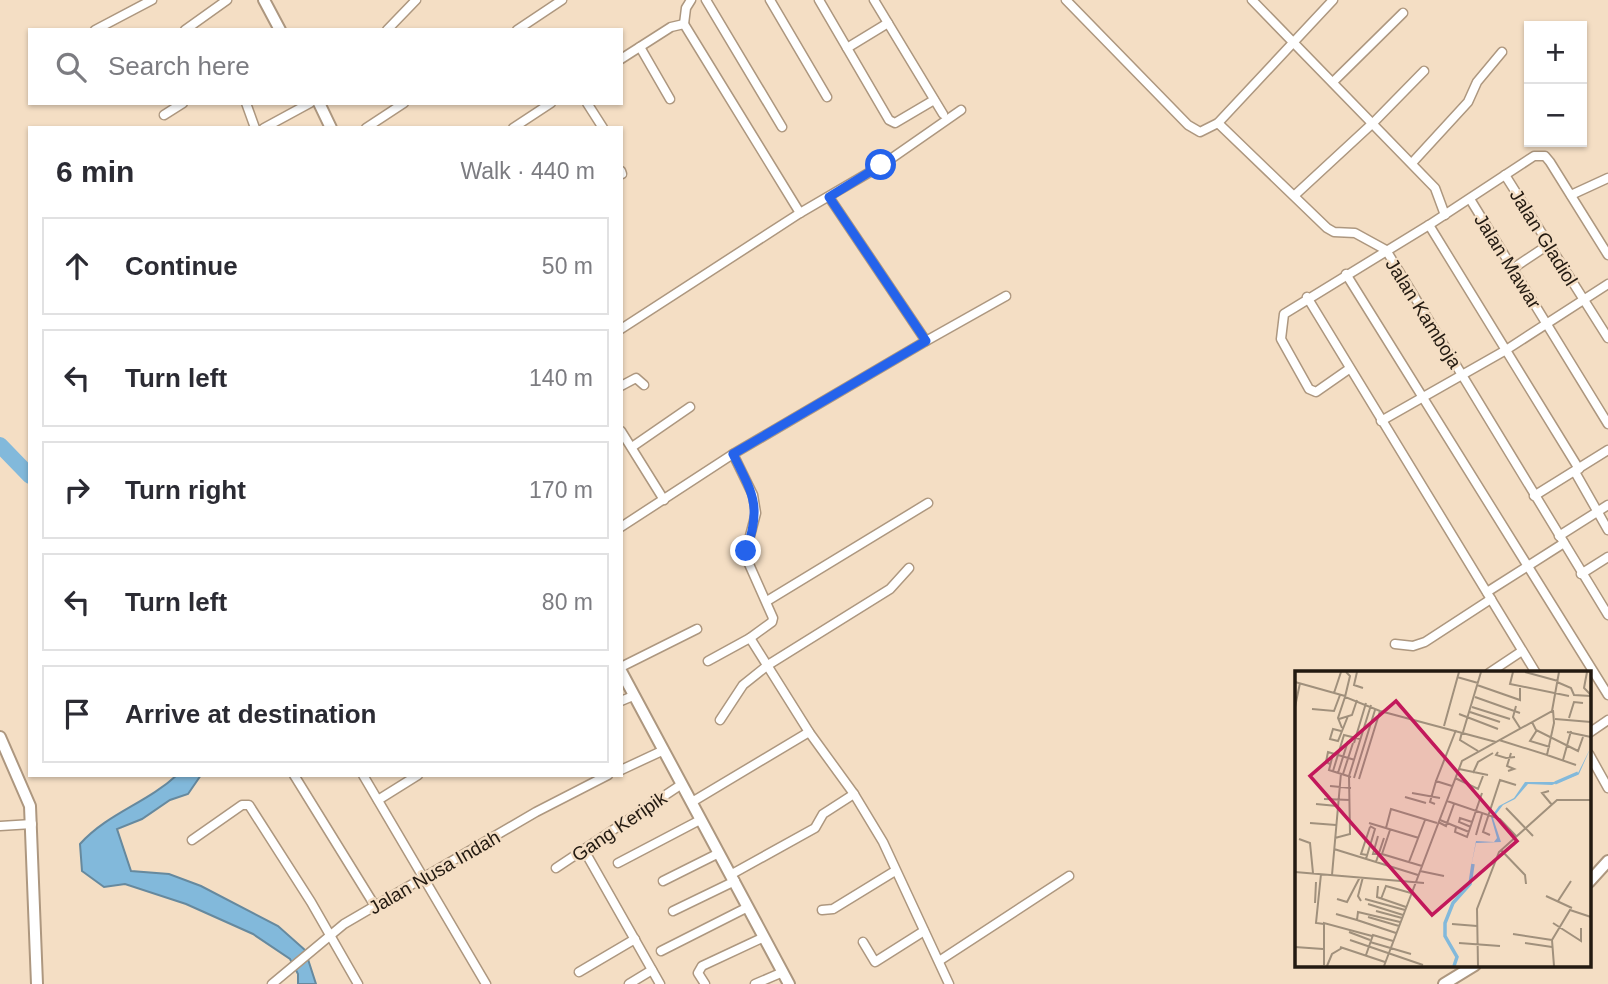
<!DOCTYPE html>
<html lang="en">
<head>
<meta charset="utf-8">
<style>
	:root { --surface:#fff; --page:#f7f7f7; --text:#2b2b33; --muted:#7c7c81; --line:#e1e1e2 }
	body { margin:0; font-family:Arial,sans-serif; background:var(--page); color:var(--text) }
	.controls { position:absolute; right:21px; top:21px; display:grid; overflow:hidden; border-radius:0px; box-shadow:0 2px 5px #0004 }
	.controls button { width:63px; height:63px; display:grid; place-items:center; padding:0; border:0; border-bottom:2px solid var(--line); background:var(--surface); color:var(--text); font:35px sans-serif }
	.stop { position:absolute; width:21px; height:21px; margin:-16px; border:5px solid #2563eb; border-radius:50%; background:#fff }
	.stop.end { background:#2563eb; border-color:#fff; box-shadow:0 2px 7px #0008 }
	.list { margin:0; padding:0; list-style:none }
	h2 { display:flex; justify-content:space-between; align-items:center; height:91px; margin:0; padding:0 28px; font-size:30px }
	h2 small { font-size:23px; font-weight:400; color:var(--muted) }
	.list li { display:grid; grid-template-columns:46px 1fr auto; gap:21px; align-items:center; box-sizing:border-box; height:98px; margin:0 14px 14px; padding:0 14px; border:2px solid var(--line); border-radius:0px }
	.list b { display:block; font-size:26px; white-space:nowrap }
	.list em { font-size:23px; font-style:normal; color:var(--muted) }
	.icon { flex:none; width:38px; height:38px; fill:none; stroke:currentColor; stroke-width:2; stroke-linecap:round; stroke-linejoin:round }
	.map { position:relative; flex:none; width:1608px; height:984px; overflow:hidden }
	.search { position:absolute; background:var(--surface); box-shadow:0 2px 5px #0004; left:28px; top:28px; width:595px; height:77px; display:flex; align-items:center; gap:18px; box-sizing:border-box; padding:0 24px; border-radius:0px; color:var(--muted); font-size:26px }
	.panel { position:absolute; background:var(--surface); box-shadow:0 2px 5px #0004; left:28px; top:126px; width:595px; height:651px; border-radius:0px }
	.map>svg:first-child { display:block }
	.water { fill:#82b9db; stroke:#66899e; stroke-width:2 }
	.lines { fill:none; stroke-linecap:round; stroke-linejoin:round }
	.river { stroke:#82b9db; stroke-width:16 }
	.street-casing { stroke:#ad977f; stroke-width:11 }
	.secondary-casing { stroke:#ad977f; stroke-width:14 }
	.street { stroke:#fff; stroke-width:8 }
	.secondary { stroke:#fff; stroke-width:10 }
	.route { stroke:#2563eb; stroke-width:9 }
	.labels { text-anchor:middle; stroke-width:5; stroke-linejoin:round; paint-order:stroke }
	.street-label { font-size:19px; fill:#231a11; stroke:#f4dec4 }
	.inset-river { fill:none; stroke:#82b9db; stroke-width:3.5 }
	.inset-road { fill:none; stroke:#a0907c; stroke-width:2 }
	.view { fill:#c2185b; fill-opacity:0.15; stroke:#c2185b; stroke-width:3.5 }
	.inset-edge { fill:none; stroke:#231a11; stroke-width:3.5 }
</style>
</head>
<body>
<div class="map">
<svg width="1608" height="984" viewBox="0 0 1608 984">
	<rect width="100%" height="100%" fill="#f4dec4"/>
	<path class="water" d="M177,775H201L188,794L170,800L142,819L117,829L131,871L169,874L201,886L278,926L305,950L316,984H298V974L290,959L253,934L186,904L125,884L104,887L82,871L80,844C108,813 147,803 177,775Z"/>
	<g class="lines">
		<path class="river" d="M0,445L30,476"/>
		<g class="street-casing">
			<g id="street">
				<path d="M706,0L782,127"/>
				<path d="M770,0L827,97"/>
				<path d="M819,0L889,120L895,123L934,100"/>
				<path d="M874,0L943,114"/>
				<path d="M1066,0L1188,125L1200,132L1218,123L1333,0"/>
				<path d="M1252,0L1435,188L1445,215"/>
				<path d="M684,24L686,8L691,0"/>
				<path d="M95,30L152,0"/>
				<path d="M185,30L227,0"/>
				<path d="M387,30L416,0"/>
				<path d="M517,30L562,0"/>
				<path d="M640,47L670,99"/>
				<path d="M847,48L888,23"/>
				<path d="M621,59L671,27L684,24L800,213"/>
				<path d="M1333,82L1403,13"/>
				<path d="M246,103L255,128"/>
				<path d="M587,103L603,128"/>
				<path d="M164,115L183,103"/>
				<path d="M1218,123L1327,228L1334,232L1355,233L1386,250L1608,615"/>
				<path d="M264,128L310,103"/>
				<path d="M366,128L404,103"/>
				<path d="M513,128L551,103"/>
				<path d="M1412,163L1468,102L1477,82L1502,52"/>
				<path d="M621,171L622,174"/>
				<path d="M1505,175L1608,338"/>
				<path d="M1295,195L1374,122L1424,71"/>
				<path d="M1571,195L1608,178"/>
				<path d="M1470,199L1608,424"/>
				<path d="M1429,225L1579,469"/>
				<path d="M1512,269L1548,245"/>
				<path d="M1346,274L1608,695"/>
				<path d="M1307,297L1536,673"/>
				<path d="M621,329L800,213L882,165L961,110"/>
				<path d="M926,341L1006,296"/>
				<path d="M1349,369L1316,392L1309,389L1281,339L1284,314L1429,225L1534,156H1545L1550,162L1608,255"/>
				<path d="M621,386L636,378L644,385"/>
				<path d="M1381,421L1506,350L1608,284"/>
				<path d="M621,431L664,500"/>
				<path d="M632,447L690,407"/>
				<path d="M733,454L753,495L756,513L745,555L773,618L772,622L750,638"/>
				<path d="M1575,472L1608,530"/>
				<path d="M1534,496L1608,450"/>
				<path d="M621,527L733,454L926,341L829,197"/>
				<path d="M1559,536L1608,505"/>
				<path d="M1581,574L1608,557"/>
				<path d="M1487,592L1564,543"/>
				<path d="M767,601L928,503"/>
				<path d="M1395,644L1413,646L1425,642L1491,599"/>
				<path d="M708,661L750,638L809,732L854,794"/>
				<path d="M621,667L697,629"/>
				<path d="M1489,673L1522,651"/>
				<path d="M621,701L633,696"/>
				<path d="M720,720L743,685L768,665L890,589L909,568"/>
				<path d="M1589,733L1608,720"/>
				<path d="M1589,754L1608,788"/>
				<path d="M621,770L664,750"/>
				<path d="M294,775L375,906"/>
				<path d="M363,775L486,984"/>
				<path d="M378,800L418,775"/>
				<path d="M692,802L809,732"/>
				<path d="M0,826L32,824"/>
				<path d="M192,840L242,805H249L311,902L358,984"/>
				<path d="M584,850L660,984"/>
				<path d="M618,863L700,820"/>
				<path d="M556,868L682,784"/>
				<path d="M732,874L815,828L823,814L854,794L883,842L949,984"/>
				<path d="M663,881L719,853"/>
				<path d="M822,910L833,909L895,871"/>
				<path d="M673,911L735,881"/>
				<path d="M863,942L875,962L924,931"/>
				<path d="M661,951L748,907"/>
				<path d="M939,961L1069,876"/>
				<path d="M579,972L635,939"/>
				<path d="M272,984L344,924L536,812L608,775"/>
				<path d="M629,984L652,970"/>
				<path d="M705,984L698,973L702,966L764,937"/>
				<path d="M755,984L783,972"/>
			</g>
		</g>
		<g class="secondary-casing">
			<g id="secondary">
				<path d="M264,0L280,30"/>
				<path d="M319,103L331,128"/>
				<path d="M621,671L789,984"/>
				<path d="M0,737L30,806L37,984"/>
				<path d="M1589,882L1608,861"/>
				<path d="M1444,984L1475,965"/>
			</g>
		</g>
		<use href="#street" class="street"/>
		<use href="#secondary" class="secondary"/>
	</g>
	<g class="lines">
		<path class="route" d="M746,551C762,507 753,494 733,454L926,341L829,197L881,165"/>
	</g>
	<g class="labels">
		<g class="street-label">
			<text transform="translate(1544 237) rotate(58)" y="7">Jalan Gladiol</text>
			<text transform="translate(1508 261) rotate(58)" y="7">Jalan Mawar</text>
			<text transform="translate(1424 313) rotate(58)" y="7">Jalan Kamboja</text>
			<text transform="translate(619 826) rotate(-34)" y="7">Gang Keripik</text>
			<text transform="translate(434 872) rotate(-30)" y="7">Jalan Nusa Indah</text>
		</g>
	</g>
	<g transform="translate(1295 671)">
		<rect width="296" height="296" fill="#f4dec4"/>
		<path d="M296,76L284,103L257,114L233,113L220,128L208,134L198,147L206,171L181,172L176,196L181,170L199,171L202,167L196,146L204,135L219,127L230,111H260L283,102Z" fill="#82b9db"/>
		<path class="inset-river" d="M260,112L283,102M159,295L162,286L150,265V252L158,232L175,213L178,193"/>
		<path class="inset-road" d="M51,1L55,5L50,26L85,40L201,71M62,1L59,14L68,17M218,1L215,13L274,25M230,1L263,10M292,1L289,17L296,24M162,6L183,12M0,11L50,25M262,11L276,17L279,24L296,25M182,14L225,29V17M39,22L46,1M180,26L225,42M221,35L218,46L225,57M0,36L5,12M177,36L215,48M17,38L39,40L45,24M175,41L205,51M164,43L203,58M274,47L279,31L288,32M44,48L57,44L62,29M260,48L296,51M237,51L241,59L283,80L288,66M149,55L164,1M47,57L43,47L50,26M242,59L235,70L255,76M46,60L38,58L35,68L43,70L53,45M167,61L165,69L183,80M168,61L186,1M272,61L296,66M204,69L252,84L259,52L258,39M59,72L71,32M203,81L201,84L211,87L220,86M38,83L34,99L56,106M252,84L281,94M268,89L276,60M35,93L31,91L33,81L60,89M164,98L193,104M38,100L49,64L65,68M213,100L219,98L212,95L216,82M43,102L53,70M178,102L183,91L198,82M48,103L58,72M59,107L80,39M160,107L183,118L188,105M64,108L85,40M35,115L56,117M157,115L141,110L161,59M254,120L247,122L257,134M117,122L145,127M110,126L131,132M29,128L55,129M152,130L205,148L221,165M21,133L42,135M140,133L135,131L141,110M211,137L238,165M145,149L174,161M143,151L151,155L159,133M15,152L41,154M74,152L124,167M161,156L160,161L172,166L187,122M176,156L164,151L165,147L177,151M91,157L96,138L142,152M95,159L87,183L127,195M181,164L187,143M195,164L188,161L205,109L221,114M83,165L78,183H87M40,167L55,163L54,105L76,34M4,168L15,172L18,202M39,178L123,204M206,179L230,204L231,213M72,184L66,183L75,156M71,188L80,158L75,155M81,191L89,167M114,191L130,149M125,200L149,205M0,201L129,212M26,203L21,252L29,253M37,204L46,102M83,215L82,226L111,236M251,225L277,237M42,228L52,231L65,206M70,228L110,239M86,228L91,215L116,222M66,230L63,225L68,206M263,230L276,210M20,232L21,211M73,233L108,244M81,240L107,247M41,243L62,249M73,246L104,255M258,252L286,270V257M157,253L182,255M54,261L75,269M101,262L62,249L63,241L105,251M218,263L257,269M55,269L128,294M75,271L116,283M164,272L205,275M230,272L257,276M0,276L28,278M45,276L90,291M71,284L78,264L98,270M29,294V252L77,265M32,295L37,283L47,277M89,295L167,90L257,40L264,1M183,295L182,238L204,181L262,129H296M259,295L257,269L275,239L296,246"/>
		<path class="view" d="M101,30L222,170L137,244L15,105Z"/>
		<rect width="296" height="296" class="inset-edge"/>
	</g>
</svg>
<div class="controls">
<button>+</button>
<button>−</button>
</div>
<div class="stop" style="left:881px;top:165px"></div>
<div class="stop end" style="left:746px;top:551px"></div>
<div class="search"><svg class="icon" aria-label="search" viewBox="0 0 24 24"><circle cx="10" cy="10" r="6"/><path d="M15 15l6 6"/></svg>Search here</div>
<section class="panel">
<h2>6 min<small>Walk · 440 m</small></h2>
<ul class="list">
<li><svg class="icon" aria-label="ahead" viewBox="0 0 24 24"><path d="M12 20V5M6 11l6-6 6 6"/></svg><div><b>Continue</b></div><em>50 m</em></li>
<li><svg class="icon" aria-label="left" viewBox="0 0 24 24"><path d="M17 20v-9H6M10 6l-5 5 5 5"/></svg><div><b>Turn left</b></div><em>140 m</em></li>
<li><svg class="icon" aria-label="right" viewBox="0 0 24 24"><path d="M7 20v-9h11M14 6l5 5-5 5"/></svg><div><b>Turn right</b></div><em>170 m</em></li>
<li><svg class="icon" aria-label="left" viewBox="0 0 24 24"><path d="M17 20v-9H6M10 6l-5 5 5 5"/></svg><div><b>Turn left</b></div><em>80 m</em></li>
<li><svg class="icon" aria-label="arrive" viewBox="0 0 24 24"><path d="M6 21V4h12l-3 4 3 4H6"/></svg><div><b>Arrive at destination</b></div></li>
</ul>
</section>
</div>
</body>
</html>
